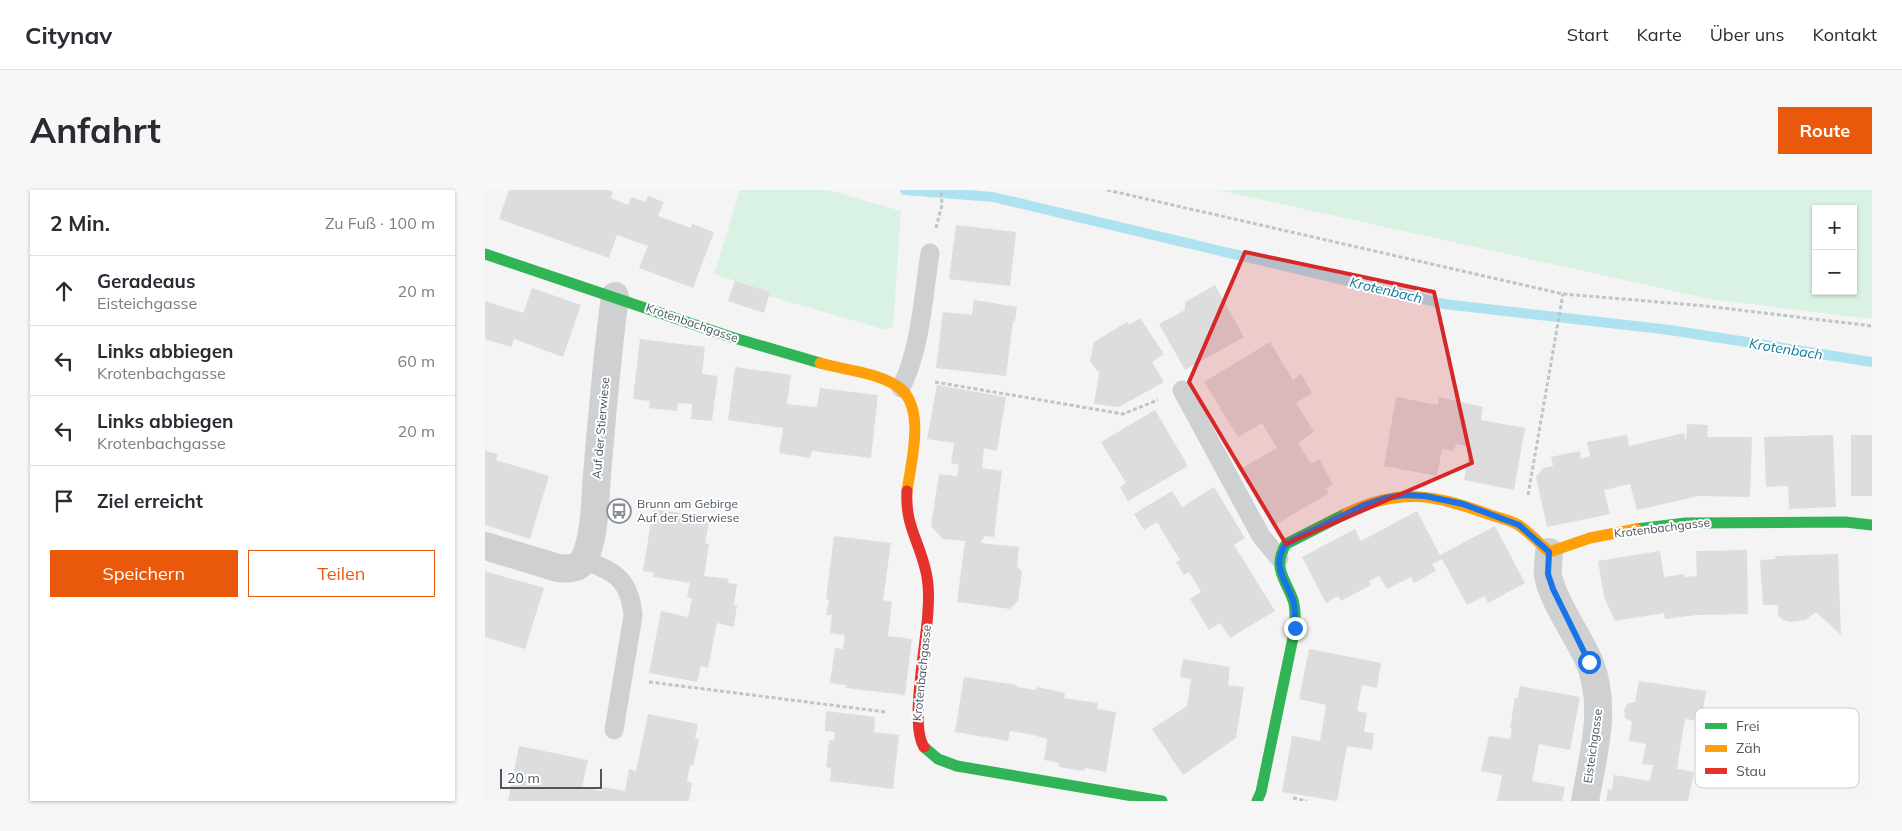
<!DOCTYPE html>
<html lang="de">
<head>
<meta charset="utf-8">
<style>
	:root { --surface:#fff; --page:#f7f7f7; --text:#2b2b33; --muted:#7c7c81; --line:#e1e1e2; --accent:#ea580c }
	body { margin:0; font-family:Mulish,sans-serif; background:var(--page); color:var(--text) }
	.controls { position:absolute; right:15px; top:15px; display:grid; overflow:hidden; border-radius:0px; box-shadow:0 1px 4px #0004 }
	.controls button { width:45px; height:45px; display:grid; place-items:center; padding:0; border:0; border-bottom:1px solid var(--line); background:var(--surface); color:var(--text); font:25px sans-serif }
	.scale { position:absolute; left:15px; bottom:12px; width:102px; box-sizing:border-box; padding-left:5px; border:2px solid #4a5661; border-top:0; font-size:14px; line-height:18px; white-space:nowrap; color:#4a5661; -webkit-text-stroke:4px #fff; paint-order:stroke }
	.stop { position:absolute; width:15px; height:15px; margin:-11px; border:4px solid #1a73e8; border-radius:50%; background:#fff }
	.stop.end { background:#1a73e8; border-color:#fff; box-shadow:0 1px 5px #0008 }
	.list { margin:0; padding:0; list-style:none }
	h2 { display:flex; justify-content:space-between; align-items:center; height:65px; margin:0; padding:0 20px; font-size:21px }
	h2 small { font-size:16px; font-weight:400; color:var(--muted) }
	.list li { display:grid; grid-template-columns:32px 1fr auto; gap:15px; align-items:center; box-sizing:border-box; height:70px; padding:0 20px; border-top:1px solid var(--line) }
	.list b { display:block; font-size:19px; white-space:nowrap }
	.list p { margin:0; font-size:16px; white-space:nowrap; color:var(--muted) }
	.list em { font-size:16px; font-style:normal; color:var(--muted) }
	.actions { display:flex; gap:10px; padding:15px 20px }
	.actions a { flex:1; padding:11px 0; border:1px solid var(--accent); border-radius:0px; text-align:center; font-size:18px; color:var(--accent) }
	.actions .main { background:var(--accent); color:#fff }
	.icon { flex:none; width:28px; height:28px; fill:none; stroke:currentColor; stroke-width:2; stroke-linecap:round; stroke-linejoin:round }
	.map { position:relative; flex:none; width:1387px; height:611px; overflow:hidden; border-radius:0px }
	header { display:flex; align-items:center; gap:30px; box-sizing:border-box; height:70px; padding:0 25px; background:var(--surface); border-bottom:1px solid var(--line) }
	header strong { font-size:24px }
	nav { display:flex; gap:28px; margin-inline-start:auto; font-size:18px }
	.intro { display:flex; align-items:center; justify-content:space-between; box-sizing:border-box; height:120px; padding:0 30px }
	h1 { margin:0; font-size:35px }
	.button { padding:12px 22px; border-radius:0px; background:var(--accent); color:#fff; font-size:18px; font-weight:700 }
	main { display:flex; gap:30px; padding:0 30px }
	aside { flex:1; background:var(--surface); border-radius:0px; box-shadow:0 1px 4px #0004 }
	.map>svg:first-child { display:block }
	.green { fill:#d9f2e3; fill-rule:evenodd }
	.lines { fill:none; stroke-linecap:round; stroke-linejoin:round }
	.stream { stroke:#aee2f0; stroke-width:10 }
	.building { fill:#ddddde }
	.path { stroke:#bcc7c4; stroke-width:3; stroke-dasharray:4 2.5; stroke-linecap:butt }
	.lane { stroke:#ced0d2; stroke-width:19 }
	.street { stroke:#ced0d2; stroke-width:28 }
	.fast { stroke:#30b455; stroke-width:11 }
	.slow { stroke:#ff9f0a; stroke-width:11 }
	.jam { stroke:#e5322d; stroke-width:11 }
	.route { stroke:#1a73e8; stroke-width:6 }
	.marked { fill:#d62828; fill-opacity:0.2; stroke:#d62828; stroke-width:4; stroke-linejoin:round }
	.labels { text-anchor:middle; stroke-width:4; stroke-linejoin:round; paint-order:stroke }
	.street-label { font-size:12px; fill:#4a5661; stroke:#fff }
	.poi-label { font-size:12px; fill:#4a5661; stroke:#fff; text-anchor:start }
	.water-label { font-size:14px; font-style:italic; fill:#0c7c9b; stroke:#fff }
	.key { fill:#fff; stroke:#c9ccd0; stroke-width:1 }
	.key-label { font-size:14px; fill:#4a5661 }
</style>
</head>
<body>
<header>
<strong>Citynav</strong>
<nav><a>Start</a><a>Karte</a><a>Über uns</a><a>Kontakt</a></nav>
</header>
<div class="intro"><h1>Anfahrt</h1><a class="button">Route</a></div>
<main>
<aside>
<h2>2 Min.<small>Zu Fuß · 100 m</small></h2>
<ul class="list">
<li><svg class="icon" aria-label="ahead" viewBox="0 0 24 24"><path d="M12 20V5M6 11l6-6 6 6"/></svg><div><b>Geradeaus</b><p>Eisteichgasse</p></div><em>20 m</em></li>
<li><svg class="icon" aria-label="left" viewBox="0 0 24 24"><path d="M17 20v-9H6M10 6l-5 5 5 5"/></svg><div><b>Links abbiegen</b><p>Krotenbachgasse</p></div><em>60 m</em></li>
<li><svg class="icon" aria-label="left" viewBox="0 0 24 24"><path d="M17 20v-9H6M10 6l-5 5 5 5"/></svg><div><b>Links abbiegen</b><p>Krotenbachgasse</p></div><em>20 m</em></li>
<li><svg class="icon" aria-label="arrive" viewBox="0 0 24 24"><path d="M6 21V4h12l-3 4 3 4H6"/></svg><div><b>Ziel erreicht</b></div></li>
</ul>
<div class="actions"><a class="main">Speichern</a><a>Teilen</a></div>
</aside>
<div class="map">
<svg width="1387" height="611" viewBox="0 0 1387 611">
	<rect width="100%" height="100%" fill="#f4f4f4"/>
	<g class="green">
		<path d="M255,0H343L416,21L408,137L401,140L284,106L285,102L229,84Z"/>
		<path d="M733,0H1387V129L1225,109ZM1331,19H1368V101H1331Z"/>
	</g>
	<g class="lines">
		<path class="stream" d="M420,0L508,7L959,114L1185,140L1387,172"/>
	</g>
	<g class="building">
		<path d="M24,0H124L128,2L126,8L143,15L146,7L160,12L163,6L179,12L173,26L206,38L207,34L229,42L208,98L154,78L163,56L132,45L124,68L14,29Z"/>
		<path d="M471,35L531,42L525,96L464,89Z"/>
		<path d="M250,91L285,102L279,123L243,111Z"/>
		<path d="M730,95L759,147L700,180L674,134L700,120V112Z"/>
		<path d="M47,98L96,115L78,167L29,149L26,157L0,149V111L38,123Z"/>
		<path d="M489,110L532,117L530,131H528L521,186L451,178L458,122L487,125Z"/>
		<path d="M655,128L679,164L667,172L679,192L634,217L609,214L614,183L605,171L609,152L642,132L644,135Z"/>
		<path d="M155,149L220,157L217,184L233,186L227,231L206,229L207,214L193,213L192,221L164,218L165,211L148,209Z"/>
		<path d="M785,152L808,190L816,184L827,203L811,213L829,242L813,253L826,274L834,269L848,294L841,299L844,303L790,335L757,278L792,258L777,233L753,247L719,192Z"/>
		<path d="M250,177L306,185L302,214L332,217L335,198L393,205L386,268L327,261L325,268L294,263L298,238L243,230Z"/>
		<path d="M452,195L521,207L512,261L499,258L497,278L517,281L509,347L500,346L495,353L534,357L532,376L537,382L533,411L525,419L472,412L480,351L458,349L446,336L454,284L472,286L474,275L466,273L469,253L442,249Z"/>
		<path d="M911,207L953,215L954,207L998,217L996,230L1040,238L1029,300L979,290L985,257L971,254L969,261L957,259L952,286L899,276Z"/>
		<path d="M670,220L703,276L643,311L635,297L641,293L616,252Z"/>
		<path d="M1202,234L1223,235L1222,247H1267L1265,307L1214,306L1152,320L1145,294L1119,300L1125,324L1062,337L1051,287L1058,278L1068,276L1066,267L1095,261L1096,269L1105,266L1102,252L1142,245L1144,256L1199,243L1201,252Z"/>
		<path d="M1348,245L1351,317L1304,319L1303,296L1281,297L1279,247Z"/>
		<rect x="1366" y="245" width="21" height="61"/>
		<path d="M0,261L13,264L11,270L64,286L45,349L0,335Z"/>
		<path d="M729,297L760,348L749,355L790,421L745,448L735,433L724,440L705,409L716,402L704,382L699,385L691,372L695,370L672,332L659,340L649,324L687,301L697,317Z"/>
		<path d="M168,319L210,325L209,330L224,332L220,353L224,354L219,386L244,389L243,393L252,394L249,415H252L249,437L232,433L223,478L216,476L212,492L164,483L176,421L203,427L207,409L202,407L205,393L168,387L169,383L158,381Z"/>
		<path d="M932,321L955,365L1010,336L1040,393L1003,413L1000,406L982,415L957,369L947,374L951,381L929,393L926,387L902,399L894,386L884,391L886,395L856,411L853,406L841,413L817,367L870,339L876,351Z"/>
		<path d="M349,346L406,353L398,410L407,412L403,446L427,449L420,505L361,498V495L345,493L350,458L358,459L360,445L345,443L347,425H341L344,410L341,409Z"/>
		<path d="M1262,360L1263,424L1212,425L1180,429L1179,423L1130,431L1119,407L1113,371L1175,361L1179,387L1199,384L1200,387L1212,386L1211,361Z"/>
		<path d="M1353,364L1356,445L1331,422L1320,430L1305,432L1298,430L1293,425V415H1278L1275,370L1291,369L1290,366Z"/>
		<path d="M0,381L59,398L40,459L0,447Z"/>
		<path d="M824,459L896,473L892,498L877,495L872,521L882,523L879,542L889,543L887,560L862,556L852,611L797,602L807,546L835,551L838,534L841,515L814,509Z"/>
		<path d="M698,469L745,477L743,495L759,497L751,548L698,585L667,539L702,516L706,489L695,487Z"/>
		<path d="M479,487L532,495V497L551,500L552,497L580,503L579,508L613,513L612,519L631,522L621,582L600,578L599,581L574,577V573L559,570L562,549L544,544L525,541L523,551L470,542Z"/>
		<path d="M1154,491L1221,501L1216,532L1200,529L1195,559L1192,579L1209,582L1203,611H1121L1123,599L1127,600L1129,585L1165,591L1168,575L1157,574L1161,554L1144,551L1147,532L1140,528L1139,520L1142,514L1150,512Z"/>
		<path d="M1035,496L1095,507L1085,560L1054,554L1047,591L1080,597L1077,611H1012L1017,585L996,581L1004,546L1025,549L1027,539L1025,538L1030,508H1033Z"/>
		<path d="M341,521L390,527L389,542L414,545L408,599L345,591L346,578L341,577L344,550L349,551L350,542L340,541Z"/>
		<path d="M163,524L213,534L210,548L214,549L208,576L205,575L202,591L207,593L204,611H23L34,556L103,570L97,597L117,601L118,597L140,601L144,579L151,581Z"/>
	</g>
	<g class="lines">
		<g class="path">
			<path d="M622,0L1078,104L1221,116L1387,136"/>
			<path d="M451,38L457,15L456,0"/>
			<path d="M450,192L638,224L673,210"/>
			<path d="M1043,305L1078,104"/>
			<path d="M164,492L401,522"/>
			<path d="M808,608L822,611"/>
		</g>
		<g class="lane">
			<path d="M416,198C436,157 438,108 445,63"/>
			<path d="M697,200L776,346L794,368"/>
			<path d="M99,370C131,382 145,390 148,426L129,540"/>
		</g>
		<g class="street">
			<path d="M0,356L73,378C82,379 95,379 99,369C110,348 110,309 112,285C117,225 122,166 130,106"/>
			<path d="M1064,362C1064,369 1062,377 1063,385C1067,410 1093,446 1104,471C1123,517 1108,565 1100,611"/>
		</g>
		<g class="fast">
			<path d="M0,64L246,147L335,173"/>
			<path d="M1151,339L1201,333L1360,332L1387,335"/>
			<path d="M439,557L453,569L472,576L677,611"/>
			<path d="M772,611L776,602L810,438C810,429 811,419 808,410C800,388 787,378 801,354L862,323"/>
		</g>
		<g class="slow">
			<path d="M335,173C360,180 390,182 412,196C442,215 426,272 422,301"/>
			<path d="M862,323C916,297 949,305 1003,324C1013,328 1027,330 1035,336C1046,344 1055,354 1064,362L1105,348L1151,339"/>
		</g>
		<path class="jam" d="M422,301C420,334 433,349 440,378C444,392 444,407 443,420C442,452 424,534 439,557"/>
	</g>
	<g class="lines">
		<path class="route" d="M810,438C810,428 811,419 808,410C800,389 786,375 801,354L879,315L900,308L919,305L940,306L978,314L1034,335L1064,362L1063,384L1068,399L1104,472"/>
	</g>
	<path class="marked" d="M760,62L949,102L987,273L801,354L704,192Z"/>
	<defs>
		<g id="bus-ring" transform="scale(1.25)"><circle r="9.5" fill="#fff" stroke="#868d94" stroke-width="1.5"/><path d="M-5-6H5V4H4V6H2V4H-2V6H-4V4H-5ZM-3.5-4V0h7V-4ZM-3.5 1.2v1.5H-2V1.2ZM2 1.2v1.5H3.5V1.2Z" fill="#868d94"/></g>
	</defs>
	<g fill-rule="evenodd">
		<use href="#bus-ring" x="134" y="321"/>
	</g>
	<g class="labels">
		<g class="street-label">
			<text transform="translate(207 133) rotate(19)" y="4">Krotenbachgasse</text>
			<text transform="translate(116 238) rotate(-85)" y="4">Auf der Stierwiese</text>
			<text transform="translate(1177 338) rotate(-7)" y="4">Krotenbachgasse</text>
			<text transform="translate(437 483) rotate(-84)" y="4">Krotenbachgasse</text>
			<text transform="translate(1108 556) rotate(-82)" y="4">Eisteichgasse</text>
		</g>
		<g class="poi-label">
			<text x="152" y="318">Brunn am Gebirge<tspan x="152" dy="14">Auf der Stierwiese</tspan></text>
		</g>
		<g class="water-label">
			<text transform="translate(901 100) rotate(13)" y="5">Krotenbach</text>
			<text transform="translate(1301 159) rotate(9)" y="5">Krotenbach</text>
		</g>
	</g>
	<rect x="1210" y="518" width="164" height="80" rx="8" class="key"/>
	<rect x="1220" y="533" width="22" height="6" fill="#30b455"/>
	<rect x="1220" y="555" width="22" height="7" fill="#ff9f0a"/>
	<rect x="1220" y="578" width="22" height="6" fill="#e5322d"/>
	<g class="key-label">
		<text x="1251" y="541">Frei</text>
		<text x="1251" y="563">Zäh</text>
		<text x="1251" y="586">Stau</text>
	</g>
</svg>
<div class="controls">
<button>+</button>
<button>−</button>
</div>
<div class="scale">20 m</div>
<div class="stop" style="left:1104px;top:472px"></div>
<div class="stop end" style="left:810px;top:438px"></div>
</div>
</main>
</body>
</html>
